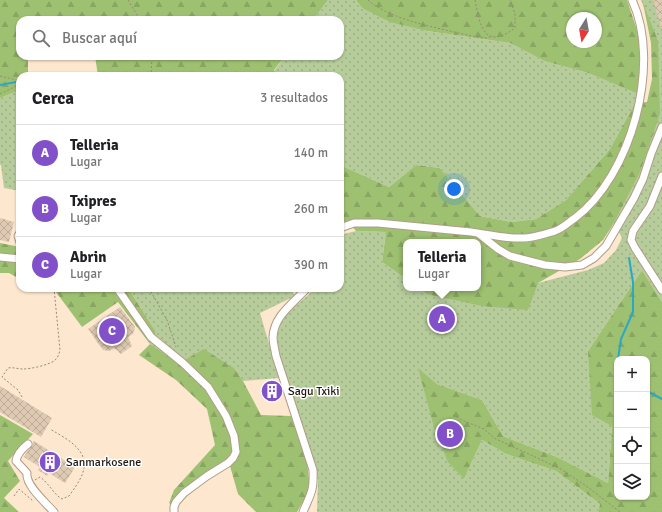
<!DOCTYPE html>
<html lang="es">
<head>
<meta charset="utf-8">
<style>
	:root { --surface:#fff; --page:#f2f2f2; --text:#202124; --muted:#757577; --line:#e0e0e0; --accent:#8251c9 }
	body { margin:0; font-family:Signika,sans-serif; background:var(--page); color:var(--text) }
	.controls { position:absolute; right:12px; bottom:12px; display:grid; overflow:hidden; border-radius:8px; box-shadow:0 1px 3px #0004 }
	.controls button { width:36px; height:36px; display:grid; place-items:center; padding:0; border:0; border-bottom:1px solid var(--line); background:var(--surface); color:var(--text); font:20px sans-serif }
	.compass { position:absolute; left:566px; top:12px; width:36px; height:36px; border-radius:50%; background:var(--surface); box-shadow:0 1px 3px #0004; rotate:191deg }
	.you { position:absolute; left:454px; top:189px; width:14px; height:14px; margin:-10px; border:3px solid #fff; border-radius:50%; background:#1a73e8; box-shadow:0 0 0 6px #1a73e833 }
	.badge { display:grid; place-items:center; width:26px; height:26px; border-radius:50%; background:var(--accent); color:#fff; font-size:13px; font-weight:700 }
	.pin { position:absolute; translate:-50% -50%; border:2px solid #fff; box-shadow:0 1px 4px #0006 }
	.popup { position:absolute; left:403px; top:239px; width:78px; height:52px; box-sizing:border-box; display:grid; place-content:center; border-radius:8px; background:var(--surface); filter:drop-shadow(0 1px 3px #0005); font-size:13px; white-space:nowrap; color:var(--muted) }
	.popup b { font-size:15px; color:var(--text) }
	.popup::after { content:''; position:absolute; left:50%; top:100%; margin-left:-8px; border:8px solid transparent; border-top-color:var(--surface) }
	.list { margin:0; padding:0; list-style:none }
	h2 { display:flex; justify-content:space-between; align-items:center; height:52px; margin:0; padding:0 16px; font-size:17px }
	h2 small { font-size:13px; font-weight:400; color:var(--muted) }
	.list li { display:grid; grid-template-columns:26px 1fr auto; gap:12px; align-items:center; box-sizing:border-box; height:56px; padding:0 16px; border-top:1px solid var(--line) }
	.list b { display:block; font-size:15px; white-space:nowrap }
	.list p { margin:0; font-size:13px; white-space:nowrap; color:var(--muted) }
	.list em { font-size:13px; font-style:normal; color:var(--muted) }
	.icon { flex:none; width:22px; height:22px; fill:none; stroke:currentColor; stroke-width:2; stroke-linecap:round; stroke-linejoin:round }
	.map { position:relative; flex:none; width:662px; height:512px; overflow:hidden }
	.search { position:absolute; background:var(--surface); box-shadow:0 1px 3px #0004; left:16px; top:16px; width:328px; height:44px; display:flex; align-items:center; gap:10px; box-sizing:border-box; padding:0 14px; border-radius:12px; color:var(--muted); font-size:15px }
	.panel { position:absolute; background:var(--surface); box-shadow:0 1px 3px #0004; left:16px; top:72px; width:328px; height:220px; border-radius:12px }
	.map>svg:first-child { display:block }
	.grass { fill:url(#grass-dots) }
	.forest { fill:url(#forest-firs); fill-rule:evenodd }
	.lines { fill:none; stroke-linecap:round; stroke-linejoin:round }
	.stream { stroke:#2aa8c6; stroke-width:2 }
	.building { fill:url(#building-cross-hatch) }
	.minor-casing { stroke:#b19d87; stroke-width:9 }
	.path { stroke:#988877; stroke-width:1; stroke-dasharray:2 2; stroke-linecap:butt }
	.minor { stroke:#fff; stroke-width:7 }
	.labels { text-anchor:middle; stroke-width:3; stroke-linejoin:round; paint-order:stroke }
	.poi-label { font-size:12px; fill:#221a11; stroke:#fff; text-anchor:start }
</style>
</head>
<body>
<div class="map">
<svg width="662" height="512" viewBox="0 0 662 512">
	<defs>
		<pattern id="grass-dots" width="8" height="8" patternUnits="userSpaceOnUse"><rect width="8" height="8" fill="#b6cc9b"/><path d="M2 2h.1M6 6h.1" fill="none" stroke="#9caf84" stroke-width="1.8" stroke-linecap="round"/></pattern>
		<pattern id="forest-firs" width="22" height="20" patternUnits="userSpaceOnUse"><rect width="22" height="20" fill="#9ec171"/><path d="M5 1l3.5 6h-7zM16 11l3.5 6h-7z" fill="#88a561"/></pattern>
		<pattern id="building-cross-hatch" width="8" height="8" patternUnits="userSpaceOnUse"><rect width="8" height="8" fill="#dec9b2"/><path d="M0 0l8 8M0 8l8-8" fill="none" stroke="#beac98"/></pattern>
	</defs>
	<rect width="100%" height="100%" fill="#fde7cf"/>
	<g class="grass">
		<path d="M328,0H356L362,8L427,31L510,43L544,61L588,73L638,93L635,103L610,149L566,200L536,219L512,222L480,216L440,168L416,165L389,187L340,165V76H277L274,71L285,56H340V20H313Z"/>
		<path d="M641,0H662V302L642,270L588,351L612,426L608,483L557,457L503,436L482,400L437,384L418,369L464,479L482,440L506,454L556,471L600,504L598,512H317L318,480L312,455L277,349L276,333L284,316L316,288H340V235L356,231L386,232L382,262L406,279V288H419L428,294L538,283L588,270L604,263L616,250L622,238L614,223L639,175L658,40Z"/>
		<path d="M20,90V191L4,188L1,165H0V98Z"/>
		<path d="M128,288H290L295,296L260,313L279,378L243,381L235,369L179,363L150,344L156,332Z"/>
	</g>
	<g class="forest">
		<path d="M0,0H328L313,20H20V56H28V76H20V90L0,98Z"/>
		<path d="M356,0H627L640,39L643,65L639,94L588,73L544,61L510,43L427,31L390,22L362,8ZM572,18H596V42H572Z"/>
		<path d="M643,3L658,40L660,114L639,175L614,223L603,240L580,259L538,283L528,310L482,306L427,294L419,288H478V242H406V279L382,262L386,232L356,231L348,222L340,224V165L389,187L416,165L440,168L480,216L512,222L536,219L566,200L610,149L635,103L647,102L652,79L651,43Z"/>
		<path d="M95,56H285L274,70L277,76H222L218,72L215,76H98Z"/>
		<path d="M0,243L20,247V258L0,255Z"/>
		<path d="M0,260L20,262V279L9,273H0Z"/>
		<path d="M642,270L662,302V512H598L600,504L556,471L506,454L482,440L464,479L448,462L435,431L418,368L437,384L482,400L503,436L557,457L608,483L612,426L592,415L588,351ZM617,359H647V497H617Z"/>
		<path d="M53,288L85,289L86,288H128L156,332L150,344L179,363L204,349L235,369L243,381L261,415L291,416L307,461L310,489L297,512H256L238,494L230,466C209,478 191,490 176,508L169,503L174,490L215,445L207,409L176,380L139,355L150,344L118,302L82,327Z"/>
		<path d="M0,415L33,434L8,461L20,481L4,498L19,512H0Z"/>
	</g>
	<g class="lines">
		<g class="stream">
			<path d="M0,85L16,82"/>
			<path d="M618,359L621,339L633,312V282L629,258"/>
			<path d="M647,391L662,399"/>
		</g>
	</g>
	<g class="building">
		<path d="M653,0H662V28H661Z"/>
		<path d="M0,218L14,222L9,242L0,240Z"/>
		<path d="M120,307L135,327L133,334L128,337L132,346L121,354L114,348L109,351L103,350L88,329Z"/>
		<path d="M438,313L451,315L449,329L436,327L437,323L432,322L433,314H438Z"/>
		<path d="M0,386L52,418L41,437L0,412Z"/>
		<path d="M277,386L278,394L268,397L266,389Z"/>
		<path d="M453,426L459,436L448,443L442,432Z"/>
		<path d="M34,441L75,467L65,483L49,473L47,476L38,470L40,467L24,457Z"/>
	</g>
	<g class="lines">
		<g class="minor-casing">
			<g id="minor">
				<path d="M662,176L650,206L633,231L631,240L635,248L662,290"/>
				<path d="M340,228L354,223H378C409,226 440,229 471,232C487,234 507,239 522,238C532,238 545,234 555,231C562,229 569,222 575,218C631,176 662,64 632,0"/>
				<path d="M20,233L18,236L20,242"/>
				<path d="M479,234L498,249L510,256L545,265L565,267L582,265L594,258L606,246L634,198L643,179L651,154L662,127"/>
				<path d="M0,257L20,259"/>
				<path d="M117,288L151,337L183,363L208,387L226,416L234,436L236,452L233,458L228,463L207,476L184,493L176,502L174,507V512"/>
				<path d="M28,444C23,448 17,454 16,461L27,473C25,485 46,503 54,512"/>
				<path d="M303,512C311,493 314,491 313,470L276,356C275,350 273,343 273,337C274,315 294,303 307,288"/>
			</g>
		</g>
		<g class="path">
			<path d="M128,0L140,20"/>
			<path d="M368,0C391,21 445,29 475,37L486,38L493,36"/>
			<path d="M475,0C480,26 484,51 515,28V14L510,0"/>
			<path d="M0,76L20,81"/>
			<path d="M151,76L152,56"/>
			<path d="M0,94L20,84"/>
			<path d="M149,288L167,320L176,347"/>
			<path d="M22,397L18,390L2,377L8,368C13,367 18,369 23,369C31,369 48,365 54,361C58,358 59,354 60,350L54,288"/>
			<path d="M453,415L464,421L484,429L494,438L561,469L589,488L620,512"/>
			<path d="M35,480L40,477C49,483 53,494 62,499L69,496C74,489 79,482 82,475C92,451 67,439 50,429"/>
			<path d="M14,496L19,489L33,501"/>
		</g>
		<use href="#minor" class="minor"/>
	</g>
	<defs>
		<g id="building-disc" transform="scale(1.15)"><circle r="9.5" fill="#8251c9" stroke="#fff"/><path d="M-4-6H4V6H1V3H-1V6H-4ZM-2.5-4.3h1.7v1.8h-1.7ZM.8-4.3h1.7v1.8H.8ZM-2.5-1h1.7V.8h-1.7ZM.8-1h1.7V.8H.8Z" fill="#fff"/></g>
	</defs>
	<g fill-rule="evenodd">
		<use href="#building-disc" x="272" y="391"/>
		<use href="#building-disc" x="50" y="462"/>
	</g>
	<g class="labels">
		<g class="poi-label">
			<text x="288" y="395">Sagu Txiki</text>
			<text x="66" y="466">Sanmarkosene</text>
		</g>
	</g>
</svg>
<div class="controls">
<button>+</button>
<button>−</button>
<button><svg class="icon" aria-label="locate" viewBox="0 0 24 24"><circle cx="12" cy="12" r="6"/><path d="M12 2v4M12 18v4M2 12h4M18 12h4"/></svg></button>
<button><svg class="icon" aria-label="layers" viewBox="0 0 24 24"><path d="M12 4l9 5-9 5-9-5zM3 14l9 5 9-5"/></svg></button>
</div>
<svg class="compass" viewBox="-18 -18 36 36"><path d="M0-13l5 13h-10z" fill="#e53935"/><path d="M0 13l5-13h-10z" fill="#757577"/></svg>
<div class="you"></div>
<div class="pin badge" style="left:442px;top:319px">A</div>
<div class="popup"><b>Telleria</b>Lugar</div>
<div class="pin badge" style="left:450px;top:434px">B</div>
<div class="pin badge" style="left:112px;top:331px">C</div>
<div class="search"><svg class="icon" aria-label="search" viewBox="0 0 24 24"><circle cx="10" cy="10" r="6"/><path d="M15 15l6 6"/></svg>Buscar aquí</div>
<section class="panel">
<h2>Cerca<small>3 resultados</small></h2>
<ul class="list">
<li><span class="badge">A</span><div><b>Telleria</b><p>Lugar</p></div><em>140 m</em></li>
<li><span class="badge">B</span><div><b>Txipres</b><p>Lugar</p></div><em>260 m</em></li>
<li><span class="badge">C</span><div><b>Abrin</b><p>Lugar</p></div><em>390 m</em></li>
</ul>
</section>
</div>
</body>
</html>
